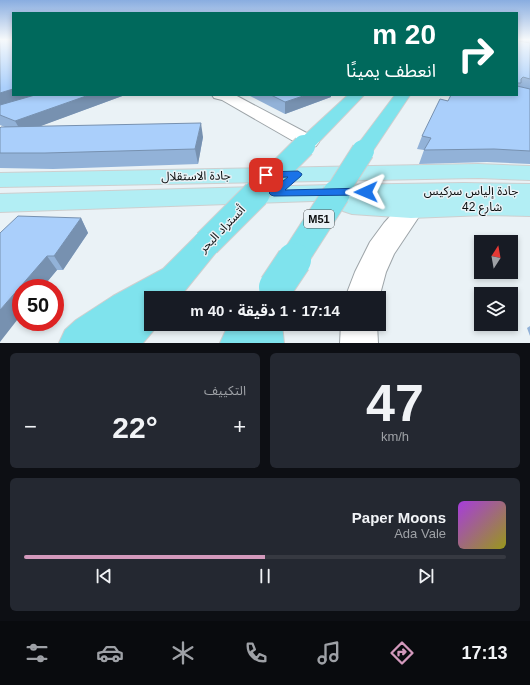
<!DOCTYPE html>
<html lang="ar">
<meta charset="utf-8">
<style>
:root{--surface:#171b24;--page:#242831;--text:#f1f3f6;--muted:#9ea1a6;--line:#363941;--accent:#d399bc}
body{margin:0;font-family:Helvetica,"Noto Sans Arabic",sans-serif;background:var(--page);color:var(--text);direction:rtl;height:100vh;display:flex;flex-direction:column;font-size:15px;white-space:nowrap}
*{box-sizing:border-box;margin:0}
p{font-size:13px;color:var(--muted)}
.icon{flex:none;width:22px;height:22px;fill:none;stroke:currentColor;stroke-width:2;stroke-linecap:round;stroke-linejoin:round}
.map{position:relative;height:343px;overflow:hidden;direction:ltr}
.side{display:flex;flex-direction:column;gap:10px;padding:10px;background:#0d0f14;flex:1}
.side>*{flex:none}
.hud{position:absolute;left:12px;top:12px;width:506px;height:84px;border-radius:0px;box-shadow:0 2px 6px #0003;direction:rtl;background:#00695c;color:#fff;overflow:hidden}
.needle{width:26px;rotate:11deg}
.tools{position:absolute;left:474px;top:235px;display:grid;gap:8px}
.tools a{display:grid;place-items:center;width:44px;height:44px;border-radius:0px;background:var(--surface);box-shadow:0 2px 6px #0003;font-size:20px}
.speed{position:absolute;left:12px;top:279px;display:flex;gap:8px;font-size:20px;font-weight:700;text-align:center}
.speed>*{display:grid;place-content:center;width:52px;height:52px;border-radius:50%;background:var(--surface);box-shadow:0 2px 6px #0003;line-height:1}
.speed .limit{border:6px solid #d22;background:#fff;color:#111}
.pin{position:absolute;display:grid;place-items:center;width:34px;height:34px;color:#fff;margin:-17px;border-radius:8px;box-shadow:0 2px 6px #0006}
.me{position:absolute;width:44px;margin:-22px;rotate:269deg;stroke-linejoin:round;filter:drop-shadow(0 0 3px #0008)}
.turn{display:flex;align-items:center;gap:14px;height:84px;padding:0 16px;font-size:18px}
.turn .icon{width:52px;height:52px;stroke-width:2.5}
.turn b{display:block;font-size:28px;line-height:34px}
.big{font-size:30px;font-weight:700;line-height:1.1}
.side .card{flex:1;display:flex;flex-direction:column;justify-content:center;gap:6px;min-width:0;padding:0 14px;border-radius:6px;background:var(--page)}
.side .dial{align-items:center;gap:0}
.dial b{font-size:52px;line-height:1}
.song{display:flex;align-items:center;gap:12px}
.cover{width:48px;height:48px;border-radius:6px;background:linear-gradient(135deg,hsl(280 70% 55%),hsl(60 70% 35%))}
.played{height:4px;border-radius:2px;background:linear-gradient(90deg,var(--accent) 50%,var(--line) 50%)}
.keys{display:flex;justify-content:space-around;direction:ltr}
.heat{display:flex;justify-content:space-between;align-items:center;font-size:22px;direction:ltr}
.side .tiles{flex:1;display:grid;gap:10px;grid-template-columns:1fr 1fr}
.card:last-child{grid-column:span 2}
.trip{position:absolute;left:144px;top:291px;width:242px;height:40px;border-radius:0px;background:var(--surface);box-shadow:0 2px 6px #0003;font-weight:700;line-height:40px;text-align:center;direction:rtl}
.dock{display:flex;height:64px;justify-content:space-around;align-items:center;background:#090b0e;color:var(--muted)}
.dock .icon{width:28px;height:28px}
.dock .current{color:var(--accent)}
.dock b{font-size:18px;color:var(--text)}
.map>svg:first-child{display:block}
</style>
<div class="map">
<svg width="530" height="343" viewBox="0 0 530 343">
<rect width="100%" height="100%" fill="#eaf2f6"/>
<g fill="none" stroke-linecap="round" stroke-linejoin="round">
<defs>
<g id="minor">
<path d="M 212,95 L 235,95 L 316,138 L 319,142 L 316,146 L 309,148 L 302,146 L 222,100 L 214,98 Z"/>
<path d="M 411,200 L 420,203 L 424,209 L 394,254 L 386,272 L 379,298 L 345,298 L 355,272 L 370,242 L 384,223 L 402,203 Z"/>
<path d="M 341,324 L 377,324 L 378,343 L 340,343 Z"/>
</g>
<g id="major">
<path d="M 478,164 L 530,166 L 530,180 L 478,178 L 0,187 L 0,173 Z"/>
<path d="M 464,183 L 530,184 L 530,216 L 485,215 L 411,218 L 352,214 L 343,211 L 339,205 L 342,200 L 0,212 L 0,194 L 331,185 Z"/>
</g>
<g id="highway">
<path d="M 348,95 L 364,95 L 311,150 L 304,152 L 297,150 L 294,146 L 297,142 Z"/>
<path d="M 395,95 L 410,95 L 370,155 L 363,157 L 356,155 L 353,151 Z"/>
<path d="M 207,232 L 217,235 L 221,243 L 217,251 L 179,298 L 151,298 L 151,324 L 159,324 L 143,343 L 59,343 L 65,330 L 76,320 L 113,296 L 163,269 L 197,235 Z"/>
<path d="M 230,324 L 282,324 L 284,343 L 220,343 L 226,330 Z"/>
</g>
</defs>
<use href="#minor" stroke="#9da4a8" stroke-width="2"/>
<use href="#major" stroke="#cecfcf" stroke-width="2"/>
<use href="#highway" stroke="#cecfcf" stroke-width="2"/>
<use href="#minor" fill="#fff" fill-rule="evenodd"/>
<use href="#major" fill="#b2eef4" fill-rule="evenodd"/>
<use href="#highway" fill="#7fe3ed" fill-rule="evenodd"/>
<defs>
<g id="highway-bridge-far2">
<path d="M 255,195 L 304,146"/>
<path d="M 335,195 L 363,151"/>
</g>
<g id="highway-bridge-far1">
<path d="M 207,243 L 256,194"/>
<path d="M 293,261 L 336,194"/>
</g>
<path id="highway-bridge" d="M 276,287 L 294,260"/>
</defs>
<use href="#highway-bridge-far2" stroke="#cecfcf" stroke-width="24" stroke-linecap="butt"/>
<use href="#highway-bridge-far1" stroke="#cecfcf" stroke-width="29" stroke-linecap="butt"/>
<use href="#highway-bridge" stroke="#cecfcf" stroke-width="36" stroke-linecap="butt"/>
<use href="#highway-bridge-far2" stroke="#7fe3ed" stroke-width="22"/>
<use href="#highway-bridge-far1" stroke="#7fe3ed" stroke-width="27"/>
<use href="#highway-bridge" stroke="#7fe3ed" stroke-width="34"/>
</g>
<g fill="#92b2d8">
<path d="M 0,40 L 13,95 L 125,95 L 40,126 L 203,137 L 198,164 L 53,169 L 0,168 L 0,128 L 5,127 L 0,125 Z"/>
<path d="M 517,40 L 530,40 L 530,164 L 487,162 L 419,164 L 424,150 L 417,149 L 422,136 L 448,101 L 517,95 Z"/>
<path d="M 248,95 L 331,95 L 331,97 L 285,114 Z"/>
<path d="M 81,218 L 88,233 L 63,270 L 57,270 L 42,288 L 21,288 L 0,233 Z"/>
<path d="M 530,326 L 530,336 L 527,328 Z"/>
</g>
<g fill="#7791b0">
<path d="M 13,89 L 13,95 L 38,95 L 0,106 L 0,93 Z"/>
<path d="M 89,95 L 125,95 L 22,133 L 15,121 Z"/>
<path d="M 306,95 L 331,95 L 331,97 L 285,114 L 285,102 Z"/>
<path d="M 201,123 L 203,137 L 198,164 L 195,149 Z"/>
<path d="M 81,218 L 88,233 L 63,270 L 54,256 Z"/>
<path d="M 47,256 L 57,270 L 42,288 L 21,288 L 21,315 L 0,342 L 0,310 Z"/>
</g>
<g fill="#aacffb" stroke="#7791b0">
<path d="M 0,40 L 13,40 L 13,89 L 0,93 Z"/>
<path d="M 517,40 L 519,40 L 519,41 L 530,43 L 530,79 L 523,77 L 521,79 L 521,83 L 517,83 Z"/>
<path d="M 517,86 L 530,89 L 530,151 L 494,149 L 424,150 L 431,138 L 422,136 L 440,99 L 448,101 L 451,95 L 517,95 Z"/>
<path d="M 35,95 L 89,95 L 15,121 L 0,115 L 0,105 Z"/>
<path d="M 271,95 L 306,95 L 285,102 Z"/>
<path d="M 201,123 L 195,149 L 45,153 L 0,153 L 0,128 L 1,127 Z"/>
<path d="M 18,216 L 81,218 L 54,256 L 47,256 L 0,310 L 0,233 Z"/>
</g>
<linearGradient id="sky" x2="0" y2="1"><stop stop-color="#89ade0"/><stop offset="0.45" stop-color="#f6f9fb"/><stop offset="1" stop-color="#f6f9fb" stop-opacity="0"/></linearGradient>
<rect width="530" height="88" fill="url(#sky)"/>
<path fill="#1a73e8" stroke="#114b97" d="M 298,171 L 302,174 L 301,176 L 285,190 L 366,188 L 371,192 L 366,195 L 274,196 L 271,195 L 269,193 L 271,191 L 288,177 L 266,178 L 262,175 L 266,172 Z"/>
<g text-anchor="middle" stroke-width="3" stroke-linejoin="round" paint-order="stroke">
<rect fill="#eaf2f6" stroke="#4e5254" stroke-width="1" x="304" y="210" width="30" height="18" rx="3"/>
<g font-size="11" font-weight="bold" fill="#0b0e0f">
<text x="319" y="223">M51</text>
</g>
<g font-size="12" fill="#0b0e0f" stroke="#eaf2f6">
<text transform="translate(196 176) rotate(-1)" y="4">جادة الاستقلال</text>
<text x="471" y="195">جادة إلياس سركيس</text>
<text x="482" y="211">شارع 42</text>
<text transform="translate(222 229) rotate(-46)" y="4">أتستراد البحر</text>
</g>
</g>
</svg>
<div class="tools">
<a><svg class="needle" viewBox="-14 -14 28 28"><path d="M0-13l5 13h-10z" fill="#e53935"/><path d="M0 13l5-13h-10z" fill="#9ea1a6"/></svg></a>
<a><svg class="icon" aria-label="layers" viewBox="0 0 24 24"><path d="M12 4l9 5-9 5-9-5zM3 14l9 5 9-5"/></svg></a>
</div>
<div class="speed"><div class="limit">50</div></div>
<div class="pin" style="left:266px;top:175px;background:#d93025"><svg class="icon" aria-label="arrive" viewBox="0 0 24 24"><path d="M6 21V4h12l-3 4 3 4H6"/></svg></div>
<svg class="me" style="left:366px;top:192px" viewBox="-20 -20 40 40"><path d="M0-17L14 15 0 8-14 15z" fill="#1a73e8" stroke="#fff" stroke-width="4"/></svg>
<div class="trip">17:14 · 1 دقيقة · 40 m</div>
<div class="hud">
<div class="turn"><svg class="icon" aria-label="right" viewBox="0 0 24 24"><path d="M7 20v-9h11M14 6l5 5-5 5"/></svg><div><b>20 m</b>انعطف يمينًا</div></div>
</div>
</div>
<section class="side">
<div class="tiles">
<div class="card dial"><b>47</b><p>km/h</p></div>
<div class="card"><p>التكييف</p>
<div class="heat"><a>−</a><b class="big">22°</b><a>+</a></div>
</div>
<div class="card">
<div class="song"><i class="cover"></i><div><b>Paper Moons</b><p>Ada Vale</p></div></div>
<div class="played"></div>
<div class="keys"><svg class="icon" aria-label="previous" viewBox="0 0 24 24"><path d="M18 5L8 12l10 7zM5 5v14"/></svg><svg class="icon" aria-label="pause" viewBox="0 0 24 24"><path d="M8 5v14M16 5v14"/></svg><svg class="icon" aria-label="next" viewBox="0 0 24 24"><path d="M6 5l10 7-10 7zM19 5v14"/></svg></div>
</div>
</div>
</section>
<nav class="dock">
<b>17:13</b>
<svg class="icon current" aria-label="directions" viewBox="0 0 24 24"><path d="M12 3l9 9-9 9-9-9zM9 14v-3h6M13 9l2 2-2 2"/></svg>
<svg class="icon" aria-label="music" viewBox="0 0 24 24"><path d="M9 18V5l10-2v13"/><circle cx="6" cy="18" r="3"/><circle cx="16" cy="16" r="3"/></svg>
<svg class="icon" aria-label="phone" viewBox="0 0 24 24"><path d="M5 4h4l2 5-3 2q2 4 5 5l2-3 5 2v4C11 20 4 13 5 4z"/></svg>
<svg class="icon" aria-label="climate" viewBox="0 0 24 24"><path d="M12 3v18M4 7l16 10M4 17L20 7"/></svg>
<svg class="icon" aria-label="car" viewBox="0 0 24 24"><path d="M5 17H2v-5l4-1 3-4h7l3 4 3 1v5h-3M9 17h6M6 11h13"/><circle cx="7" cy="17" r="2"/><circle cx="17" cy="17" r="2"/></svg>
<svg class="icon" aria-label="filters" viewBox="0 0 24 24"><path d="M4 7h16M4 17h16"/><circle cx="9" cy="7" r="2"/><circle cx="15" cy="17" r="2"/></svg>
</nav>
